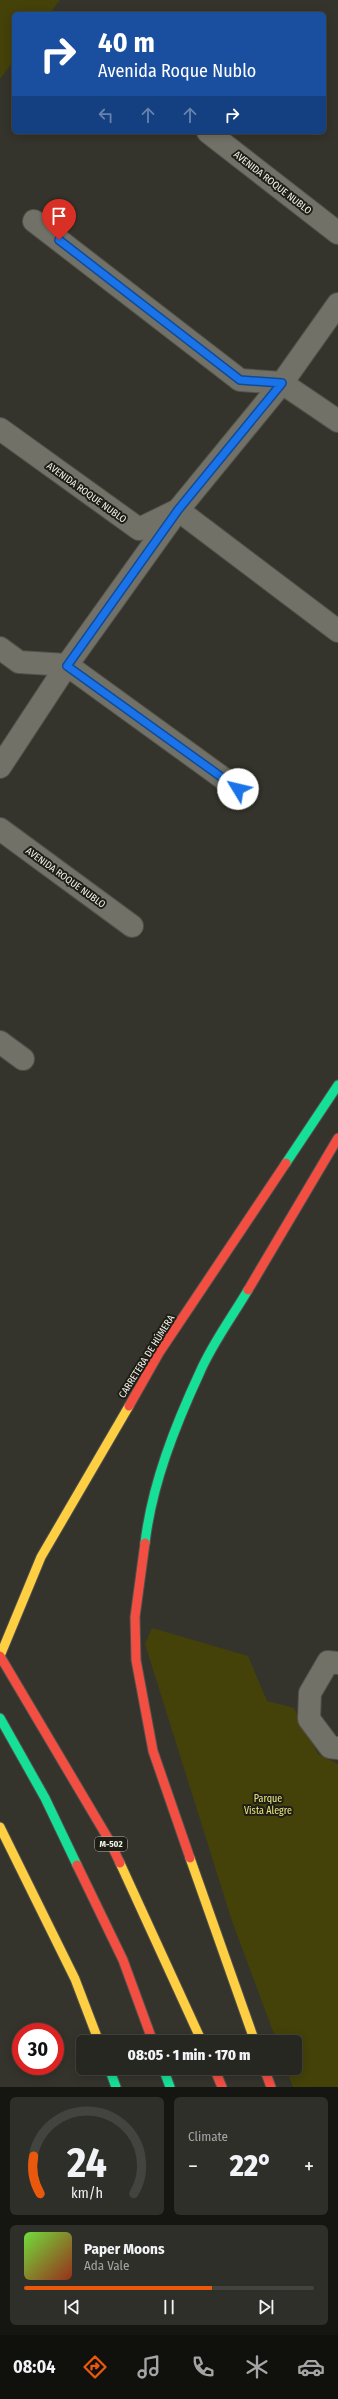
<!DOCTYPE html>
<meta charset="utf-8">
<style>
:root{--surface:#272721;--page:#2f2f2a;--text:#f1f3f6;--muted:#a4a5a5;--line:#43443f;--accent:#ea580c}
body{margin:0;font-family:"Fira Sans Condensed",sans-serif;background:var(--page);color:var(--text);height:100vh;display:flex;flex-direction:column;font-size:15px;white-space:nowrap}
*{box-sizing:border-box;margin:0}
p{font-size:13px;color:var(--muted)}
.icon{flex:none;width:22px;height:22px;fill:none;stroke:currentColor;stroke-width:2;stroke-linecap:round;stroke-linejoin:round}
.map{position:relative;height:2087px;overflow:hidden}
.drawer{display:flex;flex-direction:column;gap:10px;padding:10px;background:#151512;flex:1}
.drawer>*{flex:none}
.hud{position:absolute;left:12px;top:12px;width:314px;height:122px;border-radius:6px;box-shadow:0 2px 10px #0003,0 0 0 1px var(--line);background:#1a4fa0;color:#fff;overflow:hidden}
.speed{position:absolute;left:12px;top:2023px;display:flex;gap:8px;font-size:20px;font-weight:700;text-align:center}
.speed>*{display:grid;place-content:center;width:52px;height:52px;border-radius:50%;background:var(--surface);box-shadow:0 2px 10px #0003,0 0 0 1px var(--line);line-height:1}
.speed .limit{border:6px solid #d22;background:#fff;color:#111}
.pin{position:absolute;display:grid;place-items:center;width:34px;height:34px;color:#fff;margin:-41px -17px;border-radius:50% 50% 50% 0;rotate:-45deg;box-shadow:0 0 4px #0007}
.pin .icon{rotate:45deg}
.me{position:absolute;width:44px;margin:-22px;rotate:306deg;stroke-linejoin:round;filter:drop-shadow(0 0 3px #0008)}
.turn{display:flex;align-items:center;gap:14px;height:84px;padding:0 20px;font-size:18px}
.turn .icon{width:52px;height:52px;stroke-width:2.5}
.turn b{display:block;font-size:28px;line-height:34px}
.lanes{display:flex;align-items:center;height:38px;padding:0 20px;background:#0003;justify-content:center;gap:20px;direction:ltr}
.lanes .off{opacity:.35}
.big{font-size:30px;font-weight:800;line-height:1.1}
.drawer .widget{flex:1;display:flex;flex-direction:column;justify-content:center;gap:6px;min-width:0;padding:0 14px;border-radius:6px;background:var(--page)}
.drawer .dial{align-items:center;gap:0}
.dial svg{height:104px;overflow:visible;fill:none;stroke:var(--line);stroke-width:7;stroke-linecap:round;text-anchor:middle}
.dial text{fill:var(--text);stroke:none}
.song{display:flex;align-items:center;gap:12px}
.cover{width:48px;height:48px;border-radius:6px;background:linear-gradient(135deg,hsl(100 70% 55%),hsl(10 70% 35%))}
.played{height:4px;border-radius:2px;background:linear-gradient(90deg,var(--accent) 65%,var(--line) 65%)}
.keys{display:flex;justify-content:space-around;direction:ltr}
.heat{display:flex;justify-content:space-between;align-items:center;font-size:22px;direction:ltr}
.drawer .tiles{flex:1;display:grid;gap:10px;grid-template-columns:1fr 1fr}
.widget:last-child{grid-column:span 2}
.trip{position:absolute;left:76px;top:2035px;width:226px;height:40px;border-radius:6px;background:var(--surface);box-shadow:0 2px 10px #0003,0 0 0 1px var(--line);font-weight:800;line-height:40px;text-align:center}
.tabs{display:flex;height:64px;justify-content:space-around;align-items:center;background:#10100d;color:var(--muted)}
.tabs .icon{width:28px;height:28px}
.tabs .on{color:var(--accent)}
.tabs b{font-size:18px;color:var(--text)}
.map>svg:first-child{display:block}
</style>
<div class="map">
<svg width="338" height="2087" viewBox="0 0 338 2087">
<rect width="100%" height="100%" fill="#34342c"/>
<g fill="#444209">
<path d="M 0,0 L 60,0 L 49,14 L 14,14 L 14,60 L 0,79 Z"/>
<path d="M 152,1628 L 248,1656 L 267,1701 L 294,1708 L 318,1754 L 338,1764 L 338,2087 L 293,2087 L 286,2068 L 295,2068 L 295,2042 L 277,2042 L 232,1921 L 145,1644 Z"/>
</g>
<g fill="none" stroke-linecap="round" stroke-linejoin="round">
<defs>
<g id="street">
<path d="M 208,132 L 338,233"/>
<path d="M 34,221 L 240,380 L 282,383 L 338,421"/>
<path d="M 0,429 L 139,529 L 178,510 L 338,631"/>
<path d="M 0,648 L 19,662 L 67,665 L 238,789"/>
<path d="M 0,767 L 67,665 L 178,510 L 282,383 L 338,304"/>
<path d="M 0,829 L 132,926"/>
<path d="M 0,1042 L 23,1059"/>
<path d="M 338,1663 L 328,1662 L 310,1693 L 309,1719 L 330,1747 L 338,1748"/>
</g>
<g id="fast">
<path d="M 286,1163 L 338,1085"/>
<path d="M 145,1543 C 152,1484 175,1426 200,1372 C 212,1344 232,1317 248,1290"/>
<path d="M 0,1718 L 45,1798 L 77,1865"/>
<path d="M 109,2068 L 116,2087"/>
<path d="M 163,2068 L 170,2087"/>
</g>
<g id="slow">
<path d="M 0,1656 L 41,1557 L 129,1406"/>
<path d="M 0,1827 L 75,1979 L 99,2042"/>
<path d="M 190,1858 L 255,2042"/>
<path d="M 120,1863 L 202,2042"/>
</g>
<g id="jam">
<path d="M 248,1290 L 338,1138"/>
<path d="M 129,1406 L 159,1353 L 286,1163"/>
<path d="M 145,1543 L 135,1617 L 136,1660 L 153,1751 L 190,1858"/>
<path d="M 0,1656 L 109,1840 L 120,1863"/>
<path d="M 77,1865 L 123,1960 L 153,2042"/>
<path d="M 214,2068 L 222,2087"/>
<path d="M 264,2068 L 271,2087"/>
</g>
</defs>
<use href="#street" stroke="#51514b" stroke-width="24"/>
<use href="#fast" stroke="#51514b" stroke-width="11"/>
<use href="#slow" stroke="#51514b" stroke-width="11"/>
<use href="#jam" stroke="#51514b" stroke-width="11"/>
<use href="#street" stroke="#727167" stroke-width="22"/>
<use href="#fast" stroke="#16e098" stroke-width="9"/>
<use href="#slow" stroke="#ffcf43" stroke-width="9"/>
<use href="#jam" stroke="#f24e42" stroke-width="9"/>
</g>
<g fill="none" stroke-linecap="round" stroke-linejoin="round">
<defs>
<path id="route" d="M 59,240 L 240,380 L 282,383 L 178,510 L 67,666 L 238,789"/>
</defs>
<use href="#route" stroke="#114b97" stroke-width="10"/>
<use href="#route" stroke="#1a73e8" stroke-width="7"/>
</g>
<g text-anchor="middle" stroke-width="4" stroke-linejoin="round" paint-order="stroke">
<rect fill="#1e1e17" stroke="#b2b2a9" stroke-width="1" x="95" y="1837" width="32" height="14" rx="3"/>
<g font-size="9" font-weight="bold" fill="#f1f1e8">
<text x="111" y="1847">M-502</text>
</g>
<g font-size="10" fill="#f1f1e8" stroke="#1e1e17">
<text transform="translate(273 182) rotate(38)" y="4">AVENIDA ROQUE NUBLO</text>
<text transform="translate(87 492) rotate(36)" y="4">AVENIDA ROQUE NUBLO</text>
<text transform="translate(66 877) rotate(36)" y="4">AVENIDA ROQUE NUBLO</text>
<text transform="translate(146 1356) rotate(-58)" y="4">CARRETERA DE HÚMERA</text>
</g>
<g font-size="10" fill="#eee981" stroke="#1e1e17">
<text x="268" y="1802">Parque<tspan x="268" dy="12">Vista Alegre</tspan></text>
</g>
</g>
</svg>
<div class="speed"><div class="limit">30</div></div>
<div class="pin" style="left:59px;top:240px;background:#d93025"><svg class="icon" aria-label="arrive" viewBox="0 0 24 24"><path d="M6 21V4h12l-3 4 3 4H6"/></svg></div>
<svg class="me" style="left:238px;top:789px" viewBox="-20 -20 40 40"><circle r="19" fill="#fff"/><path d="M0-13L10 11 0 6-10 11z" fill="#1a73e8"/></svg>
<div class="trip">08:05 · 1 min · 170 m</div>
<div class="hud">
<div class="turn"><svg class="icon" aria-label="right" viewBox="0 0 24 24"><path d="M7 20v-9h11M14 6l5 5-5 5"/></svg><div><b>40 m</b>Avenida Roque Nublo</div></div>
<div class="lanes"><svg class="icon off" aria-label="left" viewBox="0 0 24 24"><path d="M17 20v-9H6M10 6l-5 5 5 5"/></svg><svg class="icon off" aria-label="ahead" viewBox="0 0 24 24"><path d="M12 20V5M6 11l6-6 6 6"/></svg><svg class="icon off" aria-label="ahead" viewBox="0 0 24 24"><path d="M12 20V5M6 11l6-6 6 6"/></svg><svg class="icon" aria-label="right" viewBox="0 0 24 24"><path d="M7 20v-9h11M14 6l5 5-5 5"/></svg></div>
</div>
</div>
<section class="drawer">
<div class="tiles">
<div class="widget dial"><svg viewBox="0 0 100 80">
<path d="M14 69A42 42 0 1 1 86 69"/>
<path d="M14 69A42 42 0 0 1 9 40" stroke="#ea580c"/>
<text x="50" y="56" font-size="32" font-weight="700">24</text>
<text x="50" y="72" font-size="11">km/h</text>
</svg></div>
<div class="widget"><p>Climate</p>
<div class="heat"><a>−</a><b class="big">22°</b><a>+</a></div>
</div>
<div class="widget">
<div class="song"><i class="cover"></i><div><b>Paper Moons</b><p>Ada Vale</p></div></div>
<div class="played"></div>
<div class="keys"><svg class="icon" aria-label="previous" viewBox="0 0 24 24"><path d="M18 5L8 12l10 7zM5 5v14"/></svg><svg class="icon" aria-label="pause" viewBox="0 0 24 24"><path d="M8 5v14M16 5v14"/></svg><svg class="icon" aria-label="next" viewBox="0 0 24 24"><path d="M6 5l10 7-10 7zM19 5v14"/></svg></div>
</div>
</div>
</section>
<nav class="tabs">
<b>08:04</b>
<svg class="icon on" aria-label="directions" viewBox="0 0 24 24"><path d="M12 3l9 9-9 9-9-9zM9 14v-3h6M13 9l2 2-2 2"/></svg>
<svg class="icon" aria-label="music" viewBox="0 0 24 24"><path d="M9 18V5l10-2v13"/><circle cx="6" cy="18" r="3"/><circle cx="16" cy="16" r="3"/></svg>
<svg class="icon" aria-label="phone" viewBox="0 0 24 24"><path d="M5 4h4l2 5-3 2q2 4 5 5l2-3 5 2v4C11 20 4 13 5 4z"/></svg>
<svg class="icon" aria-label="climate" viewBox="0 0 24 24"><path d="M12 3v18M4 7l16 10M4 17L20 7"/></svg>
<svg class="icon" aria-label="car" viewBox="0 0 24 24"><path d="M5 17H2v-5l4-1 3-4h7l3 4 3 1v5h-3M9 17h6M6 11h13"/><circle cx="7" cy="17" r="2"/><circle cx="17" cy="17" r="2"/></svg>
</nav>
